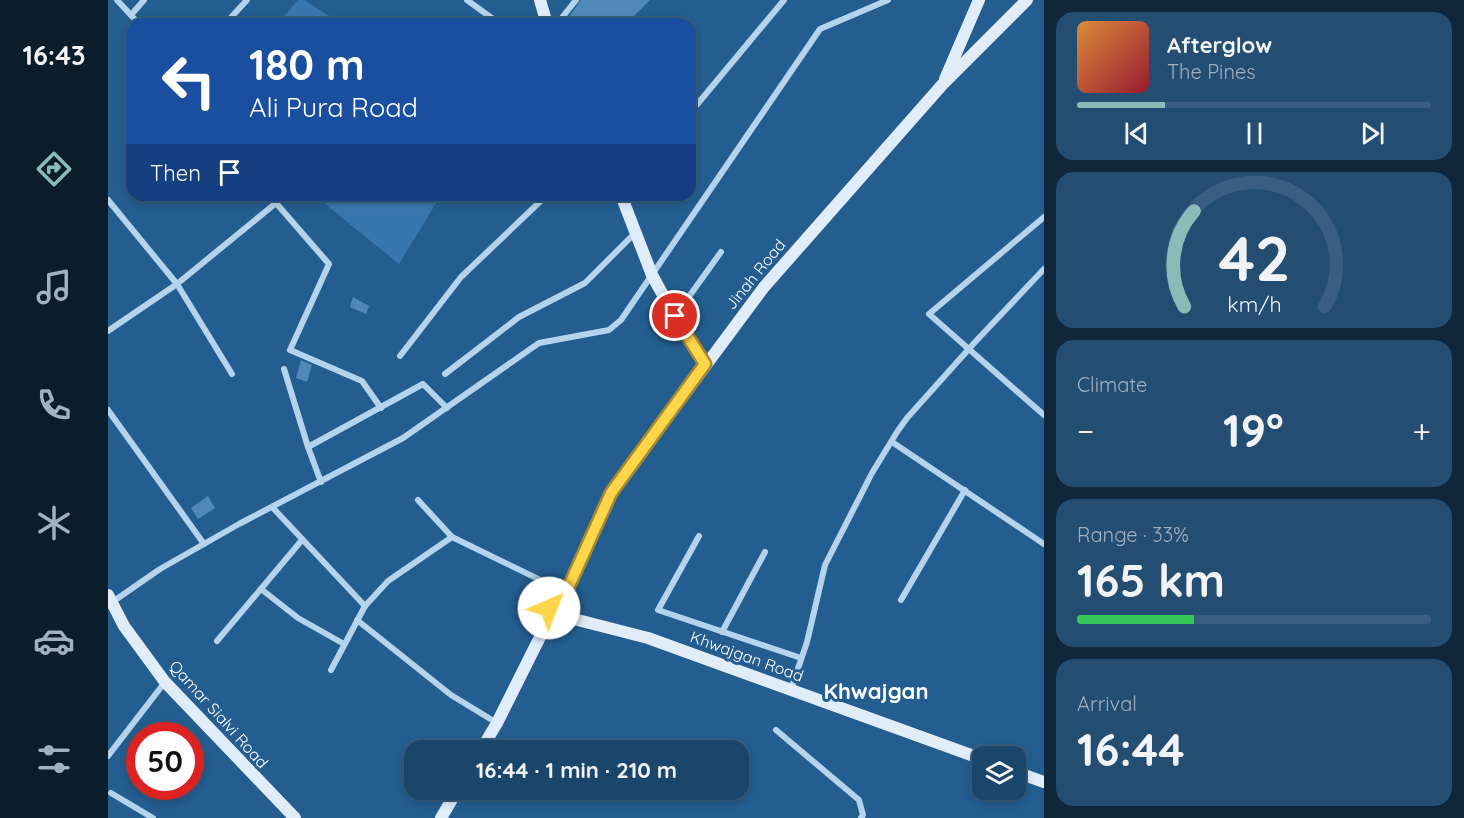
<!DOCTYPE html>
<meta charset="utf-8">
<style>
:root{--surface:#1b466c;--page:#244d72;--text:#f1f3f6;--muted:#a0b1c2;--line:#395e7f;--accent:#8bbbb9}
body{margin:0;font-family:Quicksand,sans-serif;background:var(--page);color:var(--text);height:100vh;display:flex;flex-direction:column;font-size:22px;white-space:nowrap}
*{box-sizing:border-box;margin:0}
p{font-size:20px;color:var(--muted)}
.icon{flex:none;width:33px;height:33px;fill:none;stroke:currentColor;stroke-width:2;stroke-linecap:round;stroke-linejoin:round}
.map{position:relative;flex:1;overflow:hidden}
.panel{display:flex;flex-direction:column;gap:12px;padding:12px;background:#0f263b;width:420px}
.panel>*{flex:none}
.top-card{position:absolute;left:18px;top:18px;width:570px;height:183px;border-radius:18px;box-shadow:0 3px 9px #0003,0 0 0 2px var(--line);background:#1a4fa0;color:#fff;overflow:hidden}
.fabs{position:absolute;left:864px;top:746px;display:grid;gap:12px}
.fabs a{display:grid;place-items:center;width:54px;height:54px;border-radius:12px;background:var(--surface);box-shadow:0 3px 9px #0003,0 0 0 2px var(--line);font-size:30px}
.speed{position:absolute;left:18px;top:722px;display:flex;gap:12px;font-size:30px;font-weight:700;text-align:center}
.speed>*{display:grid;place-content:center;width:78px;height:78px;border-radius:50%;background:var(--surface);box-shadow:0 3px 9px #0003,0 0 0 2px var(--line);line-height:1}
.speed .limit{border:9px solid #d22;background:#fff;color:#111}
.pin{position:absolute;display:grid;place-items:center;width:51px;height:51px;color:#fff;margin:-26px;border:3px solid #fff;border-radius:50%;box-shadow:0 2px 6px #0007}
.me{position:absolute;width:66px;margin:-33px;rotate:44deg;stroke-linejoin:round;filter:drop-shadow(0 0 4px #0008)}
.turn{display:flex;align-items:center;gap:21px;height:126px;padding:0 24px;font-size:27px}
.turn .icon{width:78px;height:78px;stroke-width:2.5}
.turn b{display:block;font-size:42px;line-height:51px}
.then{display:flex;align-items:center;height:57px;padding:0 24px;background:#0003;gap:12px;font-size:22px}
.big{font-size:45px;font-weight:700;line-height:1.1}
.panel .widget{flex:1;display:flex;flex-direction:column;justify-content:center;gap:9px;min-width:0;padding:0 21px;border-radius:18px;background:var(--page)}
.panel .dial{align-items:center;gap:0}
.dial svg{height:156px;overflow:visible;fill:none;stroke:var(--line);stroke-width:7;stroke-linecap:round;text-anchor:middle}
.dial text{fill:var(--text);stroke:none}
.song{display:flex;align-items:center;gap:18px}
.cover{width:72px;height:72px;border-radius:9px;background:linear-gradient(135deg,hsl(30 70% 55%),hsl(350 70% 35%))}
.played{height:6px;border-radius:3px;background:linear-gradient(90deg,var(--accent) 25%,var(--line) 25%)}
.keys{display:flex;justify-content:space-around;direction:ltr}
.heat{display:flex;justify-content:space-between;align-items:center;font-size:33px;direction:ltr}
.charge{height:9px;border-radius:4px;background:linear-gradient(90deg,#34c759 33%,var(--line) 0)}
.trip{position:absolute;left:296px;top:740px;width:345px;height:60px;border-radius:18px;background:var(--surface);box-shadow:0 3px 9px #0003,0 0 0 2px var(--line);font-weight:700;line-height:60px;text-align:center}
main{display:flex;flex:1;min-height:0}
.menu{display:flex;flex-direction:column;width:108px;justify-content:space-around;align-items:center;background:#0b1c2b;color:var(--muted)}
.menu .icon{width:42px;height:42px}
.menu .active{color:var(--accent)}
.menu b{font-size:27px;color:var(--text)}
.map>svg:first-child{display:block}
</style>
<main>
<nav class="menu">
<b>16:43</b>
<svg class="icon active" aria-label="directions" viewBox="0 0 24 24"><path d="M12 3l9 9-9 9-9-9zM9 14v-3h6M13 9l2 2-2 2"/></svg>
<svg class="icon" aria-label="music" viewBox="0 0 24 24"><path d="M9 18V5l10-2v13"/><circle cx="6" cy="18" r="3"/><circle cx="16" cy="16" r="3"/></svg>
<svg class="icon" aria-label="phone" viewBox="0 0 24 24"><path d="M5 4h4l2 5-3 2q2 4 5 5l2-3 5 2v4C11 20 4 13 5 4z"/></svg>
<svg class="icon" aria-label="climate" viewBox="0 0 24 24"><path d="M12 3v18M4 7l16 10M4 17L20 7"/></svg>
<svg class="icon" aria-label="car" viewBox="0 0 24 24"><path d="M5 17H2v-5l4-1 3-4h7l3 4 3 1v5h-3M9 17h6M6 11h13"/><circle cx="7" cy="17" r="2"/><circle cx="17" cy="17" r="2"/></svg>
<svg class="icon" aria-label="filters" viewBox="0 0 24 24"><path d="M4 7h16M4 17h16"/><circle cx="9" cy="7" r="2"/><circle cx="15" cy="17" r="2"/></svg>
</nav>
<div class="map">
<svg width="936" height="818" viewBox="0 0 936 818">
<rect width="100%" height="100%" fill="#245d90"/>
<g fill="#3877ad">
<path d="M 190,0 L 196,0 L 234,24 L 170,24 Z"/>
<path d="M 206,195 L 333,195 L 291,264 Z"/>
</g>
<g fill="#5088b8">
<path d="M 473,0 L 542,0 L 518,24 L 456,24 Z"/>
<path d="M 245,297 L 261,306 L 258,314 L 242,307 Z"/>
<path d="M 193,360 L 204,365 L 199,382 L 188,378 Z"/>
<path d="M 100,496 L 107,508 L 90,519 L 83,508 Z"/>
</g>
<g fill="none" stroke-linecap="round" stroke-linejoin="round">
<g stroke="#b4d3ec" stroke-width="6">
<path d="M 9,0 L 31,24"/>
<path d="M 359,0 L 392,24"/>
<path d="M 23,15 L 36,0"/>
<path d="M 117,24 L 139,0"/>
<path d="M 449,24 L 468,0"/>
<path d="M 582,113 L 676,0"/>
<path d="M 0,200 L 69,284 L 124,374"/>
<path d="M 936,217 L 821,314 L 936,415"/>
<path d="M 567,316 L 613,252"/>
<path d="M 0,331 L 69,284 L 168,203 L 221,264 L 182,350 L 254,381 L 273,408"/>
<path d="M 292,356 L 353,277 L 439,195"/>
<path d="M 176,369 L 200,447"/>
<path d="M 337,374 L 411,317 L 477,283 L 528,232"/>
<path d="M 0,410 L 96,544"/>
<path d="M 784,442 L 936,544"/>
<path d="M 213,482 L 200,447 L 315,384 L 339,408"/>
<path d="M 310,500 L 344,537 L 457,592"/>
<path d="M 165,508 L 257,606"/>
<path d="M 591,536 L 550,610 L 693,658"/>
<path d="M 153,589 L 190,618 L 236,644"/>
<path d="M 793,600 L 857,490"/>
<path d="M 3,603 L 52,569 L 131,524 L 295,438 L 431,343 L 501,330 L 513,320 L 712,29 L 780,0"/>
<path d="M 249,620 L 343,695 L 389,723"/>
<path d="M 614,632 L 657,552"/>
<path d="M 109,641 L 194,540"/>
<path d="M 223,670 L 257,606 L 280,581 L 344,537"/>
<path d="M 683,689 L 699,642 L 717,565 L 764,473 L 789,432 L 799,418 L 868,341 L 936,269"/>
<path d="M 668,730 L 751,800 L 755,815 L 753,818"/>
<path d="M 0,756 L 57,682"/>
<path d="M 3,793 L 45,818"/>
</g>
<g stroke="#e0edf9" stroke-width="12">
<path d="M 432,0 L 439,24"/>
<path d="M 837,79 L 871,0"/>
<path d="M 513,195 L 544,275 L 567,317 L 597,364"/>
<path d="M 0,595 L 16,626 L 57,682 L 187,818"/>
<circle cx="448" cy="615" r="10"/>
<path d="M 452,606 L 503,493 L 656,287 L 834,85 L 919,0"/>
<path d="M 458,617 L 540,638 L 874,759"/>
<path d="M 373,750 L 389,723 L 440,621"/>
<path d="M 908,772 L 936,782"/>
<path d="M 333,818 L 350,789"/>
</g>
</g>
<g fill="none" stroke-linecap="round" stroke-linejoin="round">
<defs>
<path id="route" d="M 441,608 L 447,605 L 452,606 L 503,493 L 597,364 L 567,316"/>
</defs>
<use href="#route" stroke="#a68a30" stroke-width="15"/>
<use href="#route" stroke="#ffd54a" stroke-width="10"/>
</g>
<g text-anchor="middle" stroke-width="6" stroke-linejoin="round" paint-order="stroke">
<g font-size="16" fill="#fff" stroke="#245d90">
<text transform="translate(647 274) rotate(-51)" y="6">Jinah Road</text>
<text transform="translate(639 656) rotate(20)" y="6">Khwajgan Road</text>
<text transform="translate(111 714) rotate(48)" y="6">Qamar Sialvi Road</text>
</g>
<g font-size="22" font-weight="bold" fill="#fff" stroke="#245d90">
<text x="768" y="699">Khwajgan</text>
</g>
</g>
</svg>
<div class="fabs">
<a><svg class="icon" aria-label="layers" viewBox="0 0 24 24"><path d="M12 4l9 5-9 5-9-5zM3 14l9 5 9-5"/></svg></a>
</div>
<div class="speed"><div class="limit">50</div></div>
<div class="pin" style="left:567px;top:316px;background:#d93025"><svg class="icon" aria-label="arrive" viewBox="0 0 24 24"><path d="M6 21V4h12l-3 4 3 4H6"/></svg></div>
<svg class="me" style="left:441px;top:608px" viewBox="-20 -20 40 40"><circle r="19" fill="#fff"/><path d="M0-13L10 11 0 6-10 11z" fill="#ffd54a"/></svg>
<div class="trip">16:44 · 1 min · 210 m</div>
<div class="top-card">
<div class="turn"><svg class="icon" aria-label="left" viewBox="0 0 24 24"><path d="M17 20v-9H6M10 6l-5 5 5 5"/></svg><div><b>180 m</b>Ali Pura Road</div></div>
<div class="then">Then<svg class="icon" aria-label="arrive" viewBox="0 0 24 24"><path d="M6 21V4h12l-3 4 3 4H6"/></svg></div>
</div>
</div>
<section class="panel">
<div class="widget">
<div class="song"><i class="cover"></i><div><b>Afterglow</b><p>The Pines</p></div></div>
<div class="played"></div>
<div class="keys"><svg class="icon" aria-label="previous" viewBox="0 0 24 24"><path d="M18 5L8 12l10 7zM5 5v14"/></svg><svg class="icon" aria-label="pause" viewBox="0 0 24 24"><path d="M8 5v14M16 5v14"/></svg><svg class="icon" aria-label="next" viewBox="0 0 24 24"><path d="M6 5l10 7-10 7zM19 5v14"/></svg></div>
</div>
<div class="widget dial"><svg viewBox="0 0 100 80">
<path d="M14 69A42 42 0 1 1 86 69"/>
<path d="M14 69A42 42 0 0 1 19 20" stroke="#8bbbb9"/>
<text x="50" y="56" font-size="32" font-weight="700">42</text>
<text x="50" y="72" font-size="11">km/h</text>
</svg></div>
<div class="widget"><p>Climate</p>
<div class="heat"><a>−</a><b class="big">19°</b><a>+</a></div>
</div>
<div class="widget"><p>Range · 33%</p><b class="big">165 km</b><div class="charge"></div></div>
<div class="widget"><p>Arrival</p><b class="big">16:44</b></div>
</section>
</main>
